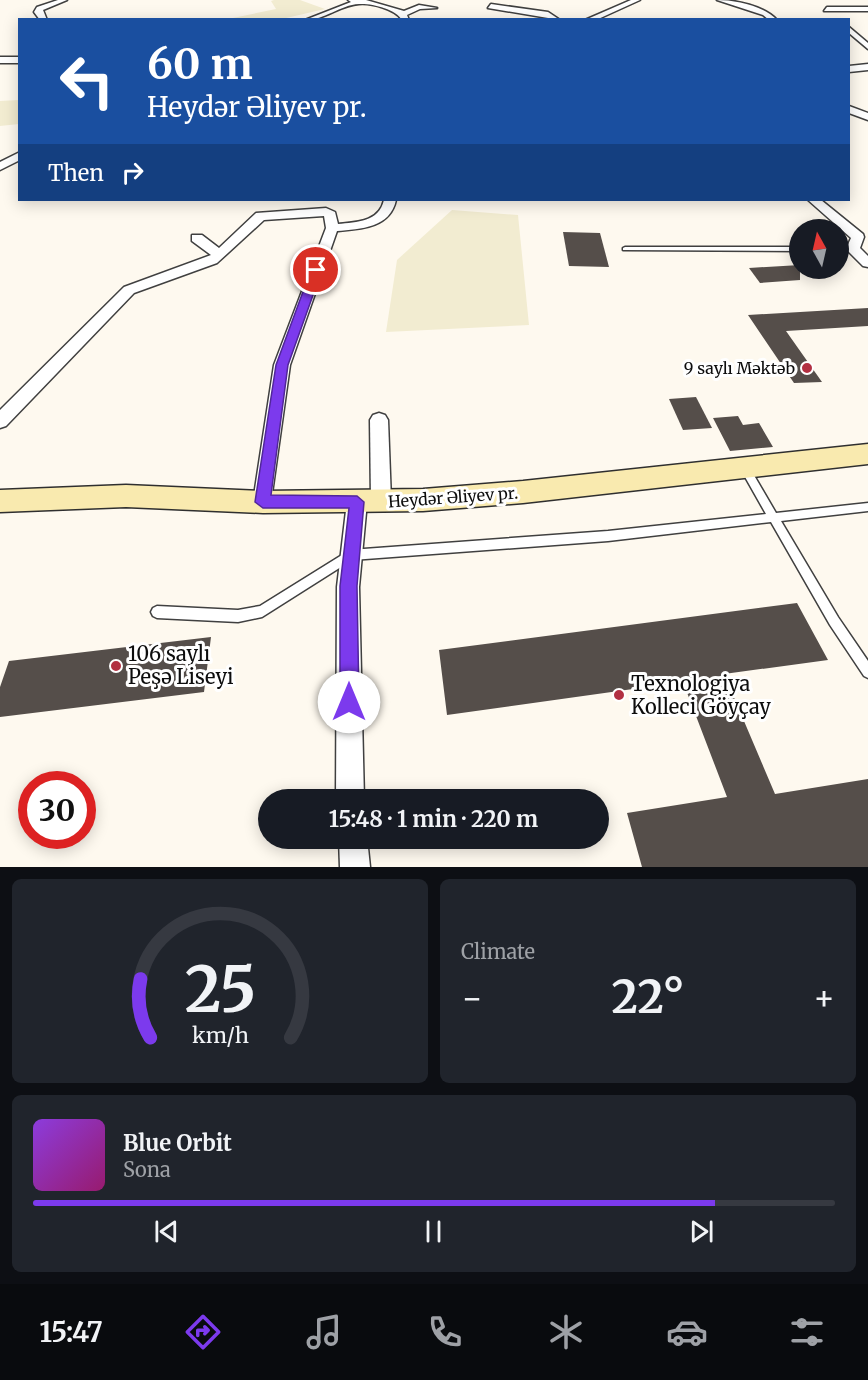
<!DOCTYPE html>
<meta charset="utf-8">
<style>
:root{--surface:#171b24;--page:#20242c;--text:#f1f3f6;--muted:#9ea1a6;--line:#363941;--accent:#7c3aed}
body{margin:0;font-family:Merriweather,serif;background:var(--page);color:var(--text);height:100vh;display:flex;flex-direction:column;font-size:22px;white-space:nowrap}
*{box-sizing:border-box;margin:0}
p{font-size:20px;color:var(--muted)}
.icon{flex:none;width:33px;height:33px;fill:none;stroke:currentColor;stroke-width:2;stroke-linecap:round;stroke-linejoin:round}
.map{position:relative;height:867px;overflow:hidden}
.details{display:flex;flex-direction:column;gap:12px;padding:12px;background:#0d0f14;flex:1}
.details>*{flex:none}
.top-card{position:absolute;left:18px;top:18px;width:832px;height:183px;border-radius:0px;box-shadow:0 3px 15px #0003;background:#1a4fa0;color:#fff;overflow:hidden}
.needle{width:39px;rotate:352deg}
.controls{position:absolute;left:789px;top:219px;display:grid;gap:12px}
.controls a{display:grid;place-items:center;width:60px;height:60px;border-radius:50%;background:var(--surface);box-shadow:0 3px 15px #0003;font-size:30px}
.speed{position:absolute;left:18px;top:771px;display:flex;gap:12px;font-size:30px;font-weight:700;text-align:center}
.speed>*{display:grid;place-content:center;width:78px;height:78px;border-radius:50%;background:var(--surface);box-shadow:0 3px 15px #0003;line-height:1}
.speed .limit{border:9px solid #d22;background:#fff;color:#111}
.pin{position:absolute;display:grid;place-items:center;width:51px;height:51px;color:#fff;margin:-26px;border:3px solid #fff;border-radius:50%;box-shadow:0 2px 6px #0007}
.me{position:absolute;width:66px;margin:-33px;rotate:0deg;stroke-linejoin:round;filter:drop-shadow(0 0 4px #0008)}
.turn{display:flex;align-items:center;gap:21px;height:126px;padding:0 30px;font-size:27px}
.turn .icon{width:78px;height:78px;stroke-width:2.5}
.turn b{display:block;font-size:42px;line-height:51px}
.then{display:flex;align-items:center;height:57px;padding:0 30px;background:#0003;gap:12px;font-size:22px}
.big{font-size:45px;font-weight:700;line-height:1.1}
.details .widget{flex:1;display:flex;flex-direction:column;justify-content:center;gap:9px;min-width:0;padding:0 21px;border-radius:9px;background:var(--page)}
.details .dial{align-items:center;gap:0}
.dial svg{height:156px;overflow:visible;fill:none;stroke:var(--line);stroke-width:7;stroke-linecap:round;text-anchor:middle}
.dial text{fill:var(--text);stroke:none}
.song{display:flex;align-items:center;gap:18px}
.cover{width:72px;height:72px;border-radius:9px;background:linear-gradient(135deg,hsl(270 70% 55%),hsl(320 70% 35%))}
.played{height:6px;border-radius:3px;background:linear-gradient(90deg,var(--accent) 85%,var(--line) 85%)}
.keys{display:flex;justify-content:space-around;direction:ltr}
.heat{display:flex;justify-content:space-between;align-items:center;font-size:33px;direction:ltr}
.details .tiles{flex:1;display:grid;gap:12px;grid-template-columns:1fr 1fr}
.widget:last-child{grid-column:span 2}
.trip{position:absolute;left:258px;top:789px;width:351px;height:60px;border-radius:30px;background:var(--surface);box-shadow:0 3px 15px #0003;font-weight:700;line-height:60px;text-align:center}
.dock{display:flex;height:96px;justify-content:space-around;align-items:center;background:#090b0e;color:var(--muted)}
.dock .icon{width:42px;height:42px}
.dock .selected{color:var(--accent)}
.dock b{font-size:27px;color:var(--text)}
.map>svg:first-child{display:block}
</style>
<div class="map">
<svg width="868" height="867" viewBox="0 0 868 867">
<rect width="100%" height="100%" fill="#fef9ef"/>
<g fill="#f2ecd1">
<path d="M 274,0 L 300,0 L 325,9 L 282,19 L 228,19 L 276,9 L 271,1 Z"/>
<path d="M 19,100 L 19,124 L 0,126 L 0,101 Z"/>
<path d="M 452,210 L 518,215 L 529,325 L 386,332 L 397,260 Z"/>
</g>
<g fill="#554e4a">
<path d="M 563,232 L 600,233 L 609,267 L 569,266 Z"/>
<path d="M 800,265 L 800,280 L 760,283 L 749,268 Z"/>
<path d="M 868,308 L 868,326 L 786,331 L 822,382 L 794,383 L 748,315 Z"/>
<path d="M 696,397 L 712,428 L 683,430 L 669,399 Z"/>
<path d="M 738,416 L 743,425 L 759,423 L 773,447 L 730,451 L 713,418 Z"/>
<path d="M 797,603 L 828,660 L 724,674 L 775,794 L 868,779 L 868,867 L 642,867 L 627,813 L 727,797 L 683,682 L 447,715 L 439,650 Z"/>
<path d="M 211,637 L 204,692 L 0,717 L 0,687 L 9,661 Z"/>
</g>
<g fill="none" stroke-linecap="round" stroke-linejoin="round">
<defs>
<g id="lane">
<path d="M 625,247 L 800,247 L 800,251 L 623,250 L 623,248 Z"/>
<path d="M 838,247 L 853,247 L 856,249 L 853,251 L 838,251 Z"/>
<path d="M 745,464 L 748,465 L 776,513 L 868,503 L 868,511 L 781,521 L 838,617 L 868,661 L 868,678 L 864,676 L 830,625 L 771,522 L 608,541 L 352,560 L 262,617 L 238,622 L 157,618 L 153,616 L 151,612 L 153,608 L 157,606 L 238,610 L 260,606 L 350,550 L 608,531 L 766,514 L 740,468 L 742,465 Z"/>
</g>
<g id="street">
<path d="M 58,0 L 67,0 L 43,10 L 47,20 L 40,20 L 34,12 L 37,7 Z"/>
<path d="M 348,0 L 366,0 L 404,11 L 419,5 L 437,8 L 420,9 L 407,15 L 409,20 L 402,20 C 396,9 371,3 359,4 C 340,5 325,20 305,20 L 351,2 Z"/>
<path d="M 631,0 L 640,0 L 596,20 L 585,20 Z"/>
<path d="M 717,0 C 736,0 764,6 777,20 L 769,20 L 763,15 Z"/>
<path d="M 491,4 L 548,12 L 560,20 L 488,8 Z"/>
<path d="M 827,7 L 868,7 L 868,11 L 824,11 Z"/>
<path d="M 849,27 L 868,43 L 868,49 L 849,33 Z"/>
<rect x="0" y="57" width="20" height="6"/>
<path d="M 868,64 L 868,70 L 849,72 L 849,66 Z"/>
<path d="M 849,106 L 868,113 L 868,120 L 849,113 Z"/>
<path d="M 20,152 L 20,160 L 0,170 L 0,162 Z"/>
<path d="M 384,200 L 396,200 C 390,228 361,229 337,231 L 290,365 L 270,508 L 263,511 L 256,508 L 253,502 L 274,365 L 326,228 L 324,216 L 264,220 L 217,263 L 134,293 L 6,426 L 0,428 L 0,410 L 124,287 L 211,255 L 192,241 L 192,235 L 202,235 L 219,248 L 256,213 L 326,208 L 335,212 L 338,224 C 357,222 379,222 384,200 Z"/>
<path d="M 808,200 L 821,200 L 863,234 L 864,237 L 860,248 L 868,256 L 868,267 L 863,266 L 846,249 L 851,238 Z"/>
<path d="M 379,413 L 385,415 L 388,420 L 391,501 L 388,507 L 381,510 L 374,507 L 371,501 L 370,420 L 373,415 Z"/>
<path d="M 357,493 L 364,496 L 367,502 L 359,587 L 364,800 L 336,800 L 337,587 L 347,502 L 350,496 Z"/>
<path d="M 339,838 L 367,838 L 370,867 L 340,867 Z"/>
</g>
<path id="secondary" d="M 868,444 L 868,464 L 523,503 L 423,511 L 263,513 L 126,507 L 0,512 L 0,490 L 126,485 L 263,491 L 423,489 L 523,481 Z"/>
</defs>
<use href="#lane" stroke="#404040" stroke-width="3"/>
<use href="#street" stroke="#404040" stroke-width="3"/>
<use href="#secondary" stroke="#2f2f2f" stroke-width="3"/>
<use href="#lane" fill="#fff" fill-rule="evenodd"/>
<use href="#street" fill="#fff" fill-rule="evenodd"/>
<use href="#secondary" fill="#f9eaaf" fill-rule="evenodd"/>
</g>
<path fill="#7c3aed" stroke="#51269a" stroke-width="1.5" d="M 316,266 L 322,270 L 288,365 L 271,495 L 357,496 L 364,502 L 357,586 L 359,702 L 356,709 L 349,712 L 343,709 L 340,702 L 340,586 L 349,508 L 263,508 L 255,502 L 276,365 L 311,270 Z"/>
<g fill="#b23041" stroke="#fff" stroke-width="2">
<circle cx="807" cy="368" r="6"/>
<circle cx="116" cy="666" r="6"/>
<circle cx="619" cy="695" r="6"/>
</g>
<g text-anchor="middle" stroke-width="6" stroke-linejoin="round" paint-order="stroke">
<g font-size="16" fill="#0d0d0d" stroke="#fff" text-anchor="end">
<text x="795" y="374">9 saylı Məktəb</text>
</g>
<g font-size="16" fill="#0d0d0d" stroke="#fff">
<text transform="translate(453 497) rotate(-4)" y="6">Heydər Əliyev pr.</text>
</g>
<g font-size="20" fill="#0d0d0d" stroke="#fff" text-anchor="start">
<text x="128" y="661">106 saylı<tspan x="128" dy="23">Peşə Liseyi</tspan></text>
<text x="631" y="691">Texnologiya<tspan x="631" dy="23">Kolleci Göyçay</tspan></text>
</g>
</g>
</svg>
<div class="controls">
<a><svg class="needle" viewBox="-14 -14 28 28"><path d="M0-13l5 13h-10z" fill="#e53935"/><path d="M0 13l5-13h-10z" fill="#9ea1a6"/></svg></a>
</div>
<div class="speed"><div class="limit">30</div></div>
<div class="pin" style="left:316px;top:270px;background:#d93025"><svg class="icon" aria-label="arrive" viewBox="0 0 24 24"><path d="M6 21V4h12l-3 4 3 4H6"/></svg></div>
<svg class="me" style="left:349px;top:702px" viewBox="-20 -20 40 40"><circle r="19" fill="#fff"/><path d="M0-13L10 11 0 6-10 11z" fill="#7c3aed"/></svg>
<div class="trip">15:48 · 1 min · 220 m</div>
<div class="top-card">
<div class="turn"><svg class="icon" aria-label="left" viewBox="0 0 24 24"><path d="M17 20v-9H6M10 6l-5 5 5 5"/></svg><div><b>60 m</b>Heydər Əliyev pr.</div></div>
<div class="then">Then<svg class="icon" aria-label="right" viewBox="0 0 24 24"><path d="M7 20v-9h11M14 6l5 5-5 5"/></svg></div>
</div>
</div>
<section class="details">
<div class="tiles">
<div class="widget dial"><svg viewBox="0 0 100 80">
<path d="M14 69A42 42 0 1 1 86 69"/>
<path d="M14 69A42 42 0 0 1 9 39" stroke="#7c3aed"/>
<text x="50" y="56" font-size="32" font-weight="700">25</text>
<text x="50" y="72" font-size="11">km/h</text>
</svg></div>
<div class="widget"><p>Climate</p>
<div class="heat"><a>−</a><b class="big">22°</b><a>+</a></div>
</div>
<div class="widget">
<div class="song"><i class="cover"></i><div><b>Blue Orbit</b><p>Sona</p></div></div>
<div class="played"></div>
<div class="keys"><svg class="icon" aria-label="previous" viewBox="0 0 24 24"><path d="M18 5L8 12l10 7zM5 5v14"/></svg><svg class="icon" aria-label="pause" viewBox="0 0 24 24"><path d="M8 5v14M16 5v14"/></svg><svg class="icon" aria-label="next" viewBox="0 0 24 24"><path d="M6 5l10 7-10 7zM19 5v14"/></svg></div>
</div>
</div>
</section>
<nav class="dock">
<b>15:47</b>
<svg class="icon selected" aria-label="directions" viewBox="0 0 24 24"><path d="M12 3l9 9-9 9-9-9zM9 14v-3h6M13 9l2 2-2 2"/></svg>
<svg class="icon" aria-label="music" viewBox="0 0 24 24"><path d="M9 18V5l10-2v13"/><circle cx="6" cy="18" r="3"/><circle cx="16" cy="16" r="3"/></svg>
<svg class="icon" aria-label="phone" viewBox="0 0 24 24"><path d="M5 4h4l2 5-3 2q2 4 5 5l2-3 5 2v4C11 20 4 13 5 4z"/></svg>
<svg class="icon" aria-label="climate" viewBox="0 0 24 24"><path d="M12 3v18M4 7l16 10M4 17L20 7"/></svg>
<svg class="icon" aria-label="car" viewBox="0 0 24 24"><path d="M5 17H2v-5l4-1 3-4h7l3 4 3 1v5h-3M9 17h6M6 11h13"/><circle cx="7" cy="17" r="2"/><circle cx="17" cy="17" r="2"/></svg>
<svg class="icon" aria-label="filters" viewBox="0 0 24 24"><path d="M4 7h16M4 17h16"/><circle cx="9" cy="7" r="2"/><circle cx="15" cy="17" r="2"/></svg>
</nav>
